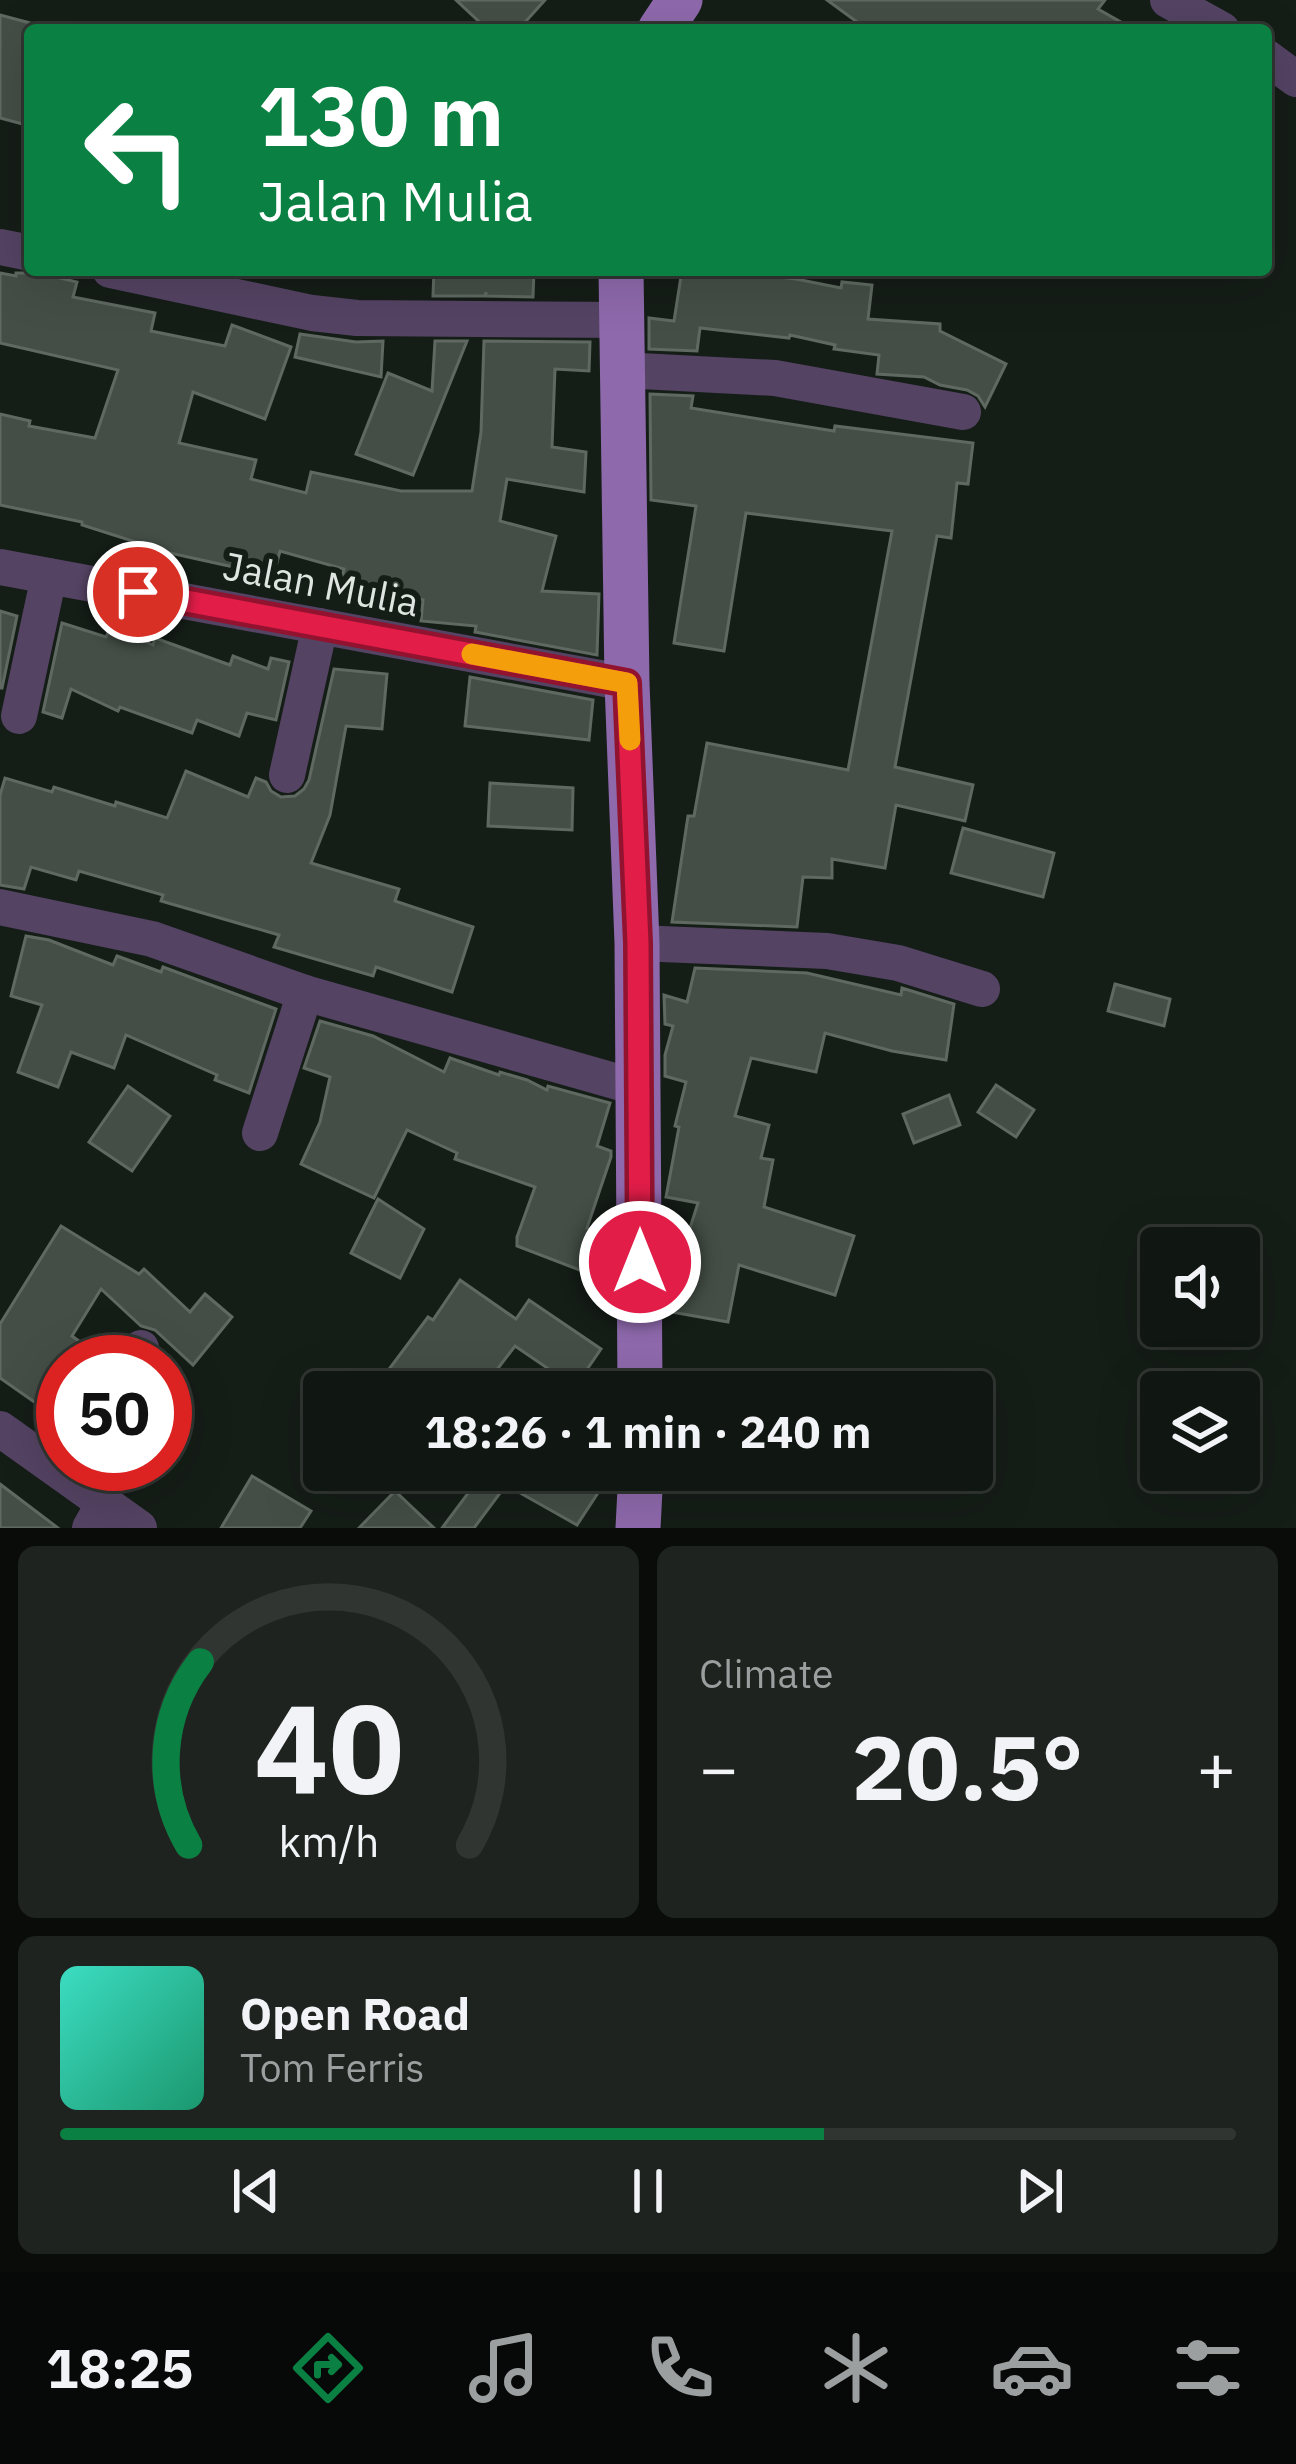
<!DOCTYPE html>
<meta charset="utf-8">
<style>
:root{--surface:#101611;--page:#1e231f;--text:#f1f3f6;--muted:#9c9f9f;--line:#303531;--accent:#0b8043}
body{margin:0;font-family:"IBM Plex Sans",sans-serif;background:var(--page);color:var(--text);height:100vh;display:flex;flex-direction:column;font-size:45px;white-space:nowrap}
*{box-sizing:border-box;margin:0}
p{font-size:39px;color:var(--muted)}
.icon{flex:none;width:66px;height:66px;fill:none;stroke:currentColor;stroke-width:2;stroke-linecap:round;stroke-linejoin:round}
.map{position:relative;height:1528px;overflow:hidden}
.details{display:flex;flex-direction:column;gap:18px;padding:18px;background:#090c09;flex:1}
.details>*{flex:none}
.banner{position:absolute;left:24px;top:24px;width:1248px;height:252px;border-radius:12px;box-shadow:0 12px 48px #0002,0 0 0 3px var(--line);background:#0b8043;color:#fff;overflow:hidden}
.fabs{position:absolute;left:1140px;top:1227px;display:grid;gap:24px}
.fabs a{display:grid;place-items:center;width:120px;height:120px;border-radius:12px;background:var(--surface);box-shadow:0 12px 48px #0002,0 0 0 3px var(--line);font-size:60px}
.speed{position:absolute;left:36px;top:1335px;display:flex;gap:24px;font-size:60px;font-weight:700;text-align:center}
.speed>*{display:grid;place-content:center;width:156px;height:156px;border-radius:50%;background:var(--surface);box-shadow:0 12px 48px #0002,0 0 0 3px var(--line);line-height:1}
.speed .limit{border:18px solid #d22;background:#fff;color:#111}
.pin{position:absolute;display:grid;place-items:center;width:102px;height:102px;color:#fff;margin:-51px;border:6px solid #fff;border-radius:50%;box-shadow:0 3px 12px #0007}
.me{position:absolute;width:132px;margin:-66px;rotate:0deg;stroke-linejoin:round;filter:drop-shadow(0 0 9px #0008)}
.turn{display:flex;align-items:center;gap:42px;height:252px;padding:0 36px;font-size:54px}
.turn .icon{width:156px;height:156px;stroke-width:2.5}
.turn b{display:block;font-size:84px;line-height:102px}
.big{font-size:90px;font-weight:800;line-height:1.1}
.details .tile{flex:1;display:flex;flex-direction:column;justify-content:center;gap:18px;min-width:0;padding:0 42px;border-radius:18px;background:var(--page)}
.details .dial{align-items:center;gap:0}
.dial svg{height:312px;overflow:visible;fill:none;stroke:var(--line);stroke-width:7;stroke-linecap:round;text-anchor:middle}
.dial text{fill:var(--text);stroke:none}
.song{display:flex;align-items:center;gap:36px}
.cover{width:144px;height:144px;border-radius:18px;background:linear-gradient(135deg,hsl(170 70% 55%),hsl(160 70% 35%))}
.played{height:12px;border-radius:6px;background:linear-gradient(90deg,var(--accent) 65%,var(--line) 65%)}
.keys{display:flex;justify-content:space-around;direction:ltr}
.heat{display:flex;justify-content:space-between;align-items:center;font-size:66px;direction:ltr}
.details .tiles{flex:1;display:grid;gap:18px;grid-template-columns:1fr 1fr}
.tile:last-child{grid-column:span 2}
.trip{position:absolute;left:303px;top:1371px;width:690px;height:120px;border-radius:12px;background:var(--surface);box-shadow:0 12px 48px #0002,0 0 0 3px var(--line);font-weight:800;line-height:120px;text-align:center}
.tabs{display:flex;height:192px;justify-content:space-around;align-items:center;background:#060907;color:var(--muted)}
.tabs .icon{width:84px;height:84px}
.tabs .active{color:var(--accent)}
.tabs b{font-size:54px;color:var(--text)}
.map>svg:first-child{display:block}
</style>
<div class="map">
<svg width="1296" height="1528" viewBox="0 0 1296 1528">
<rect width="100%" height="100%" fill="#151d17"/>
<g fill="#444e46" stroke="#5f6961" stroke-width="3">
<path d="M 456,0 L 545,0 L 518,30 L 488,30 Z"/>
<path d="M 827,0 L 1105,0 L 1098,9 L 1135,30 L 868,30 Z"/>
<path d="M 0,15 L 30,23 L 30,126 L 0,118 Z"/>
<path d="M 434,270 L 534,270 L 533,297 L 486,296 L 486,292 L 485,296 L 433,296 Z"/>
<path d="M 682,270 L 722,270 L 796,279 L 841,288 L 842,282 L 872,285 L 868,319 L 940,324 L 940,331 L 1006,364 L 985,407 L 978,396 L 967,390 L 940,385 L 924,377 L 877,374 L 879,355 L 834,349 L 835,345 L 790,335 L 789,338 L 700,328 L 697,351 L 649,349 L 649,318 L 674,321 Z"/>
<path d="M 0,273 L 16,276 L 16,273 L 39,273 L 77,282 L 73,297 L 155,313 L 151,331 L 225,346 L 232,325 L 291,347 L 265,419 L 193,392 L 179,443 L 256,460 L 251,479 L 306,493 L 311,472 L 401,491 L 472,491 L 481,432 L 484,341 L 590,342 L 589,371 L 555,369 L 552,447 L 586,452 L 584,492 L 507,479 L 500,521 L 556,536 L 542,591 L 599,594 L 597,655 L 475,632 L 476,626 L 421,621 L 423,600 L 341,580 L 344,569 L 280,551 L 275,570 L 234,559 L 233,567 L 170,553 L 82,525 L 82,522 L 0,505 L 0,414 L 30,421 L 29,426 L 95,438 L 118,370 L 0,343 Z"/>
<path d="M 300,334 L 356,342 L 383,341 L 381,377 L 295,357 Z"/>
<path d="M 435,341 L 467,341 L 413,475 L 356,454 L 388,373 L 432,391 Z"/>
<path d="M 650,394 L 693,396 L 691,408 L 834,431 L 835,426 L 973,443 L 968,484 L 957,483 L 951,538 L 937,536 L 895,767 L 973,785 L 965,821 L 896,805 L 885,868 L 832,859 L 832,878 L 803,877 L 797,927 L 672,922 L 688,816 L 694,816 L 707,743 L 848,770 L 892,531 L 746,513 L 724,651 L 674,643 L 696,506 L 651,500 Z"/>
<path d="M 0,611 L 17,616 L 2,688 L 0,688 Z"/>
<path d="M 62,623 L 106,637 L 111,626 L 153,645 L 155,638 L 230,665 L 233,656 L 268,669 L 271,658 L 289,662 L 276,720 L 247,713 L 239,736 L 197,720 L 192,733 L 120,707 L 118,711 L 71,689 L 62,718 L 43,712 Z"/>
<path d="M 334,669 L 387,674 L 382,729 L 346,726 L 330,815 L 311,863 L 399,889 L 395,901 L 473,927 L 452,992 L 376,967 L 373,976 L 274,947 L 279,935 L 161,901 L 163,895 L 79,871 L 76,880 L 31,867 L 24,889 L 0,885 L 0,795 L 5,778 L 52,792 L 54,787 L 115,806 L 116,802 L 167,818 L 186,771 L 248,797 L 256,778 L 266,782 L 271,791 L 281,797 L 295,796 L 304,789 L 309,780 Z"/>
<path d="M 470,677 L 593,700 L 589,740 L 465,726 Z"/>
<path d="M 490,783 L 573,788 L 572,830 L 488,826 Z"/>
<path d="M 963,828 L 1054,853 L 1043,897 L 951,873 Z"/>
<path d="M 26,936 L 49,940 L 113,965 L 117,956 L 161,972 L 163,967 L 276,1009 L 249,1093 L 215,1080 L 217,1075 L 126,1035 L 114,1068 L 71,1052 L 58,1087 L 18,1072 L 42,1005 L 11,996 Z"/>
<path d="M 695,968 L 807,973 L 901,995 L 902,988 L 954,1004 L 946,1060 L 892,1051 L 825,1033 L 816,1072 L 751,1058 L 735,1116 L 769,1125 L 761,1158 L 773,1160 L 764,1207 L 854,1236 L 835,1295 L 739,1265 L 728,1322 L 666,1311 L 666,1288 L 672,1258 L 680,1259 L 698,1203 L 666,1197 L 679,1127 L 675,1126 L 686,1082 L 665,1076 L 665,1055 L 673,1026 L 665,1024 L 664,995 L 687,1002 Z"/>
<path d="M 1115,984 L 1170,999 L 1164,1026 L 1108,1011 Z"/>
<path d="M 320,1021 L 373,1036 L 444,1072 L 450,1058 L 499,1075 L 500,1072 L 527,1080 L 547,1090 L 548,1086 L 610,1103 L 597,1146 L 611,1151 L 611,1157 L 587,1228 L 604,1234 L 590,1274 L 517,1246 L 517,1237 L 535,1187 L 455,1159 L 457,1153 L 407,1130 L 374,1198 L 301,1164 L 320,1122 L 330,1077 L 304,1068 Z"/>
<path d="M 996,1085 L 1034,1110 L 1016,1137 L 978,1112 Z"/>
<path d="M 128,1086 L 170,1116 L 132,1171 L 89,1142 Z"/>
<path d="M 949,1095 L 960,1125 L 914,1143 L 903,1114 Z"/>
<path d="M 378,1199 L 424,1229 L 400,1278 L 351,1253 Z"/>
<path d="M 61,1226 L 139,1274 L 144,1269 L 190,1312 L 205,1294 L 232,1317 L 193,1365 L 155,1330 L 141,1326 L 101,1289 L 72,1336 L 108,1362 L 63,1362 L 63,1422 L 0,1378 L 0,1324 Z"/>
<path d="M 460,1280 L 516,1319 L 529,1300 L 601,1349 L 575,1387 L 515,1346 L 480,1392 L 372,1392 L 428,1317 L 433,1320 Z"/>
<path d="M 480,1470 L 613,1470 L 577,1525 L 506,1485 L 474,1528 L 442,1528 L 484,1472 Z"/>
<path d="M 252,1476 L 311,1511 L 300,1528 L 221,1528 Z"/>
<path d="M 0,1484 L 58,1528 L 0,1528 Z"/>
<path d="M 395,1491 L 434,1528 L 359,1528 Z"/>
</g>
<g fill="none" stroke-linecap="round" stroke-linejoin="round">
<g stroke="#544363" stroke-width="36">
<path d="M 1168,0 L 1222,30"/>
<path d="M 1266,57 L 1296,79"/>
<path d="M 0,247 L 30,253"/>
<path d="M 110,270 L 312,313 L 357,318 L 623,320"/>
<path d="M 621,370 L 775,378 L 963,412"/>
<path d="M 0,567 L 627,683"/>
<path d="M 19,716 L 49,576"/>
<path d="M 287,775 L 320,626"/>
<path d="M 0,907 L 152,939 L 305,993 L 639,1088"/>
<path d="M 637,943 L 827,951 L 898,963 L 982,989"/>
<path d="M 260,1133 L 305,993"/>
<path d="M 131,1362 L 141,1348"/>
<path d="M 0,1429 L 104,1503 L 90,1528"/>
<path d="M 104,1503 L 139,1528"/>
</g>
<g stroke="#8e69ac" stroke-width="45">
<path d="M 660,30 L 680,0"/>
<path d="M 621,270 L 627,683 L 637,943 L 640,1392"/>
<path d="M 638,1528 L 641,1470"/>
</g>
</g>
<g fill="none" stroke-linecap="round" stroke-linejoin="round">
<defs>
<path id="route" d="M 138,592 L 627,683 L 638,943 L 640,1262"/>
</defs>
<use href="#route" stroke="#92132f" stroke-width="30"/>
<use href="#route" stroke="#e11d48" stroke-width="21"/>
<path stroke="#f59e0b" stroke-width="21" d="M 472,654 L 627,683 L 630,740"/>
</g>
<g text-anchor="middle" stroke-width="12" stroke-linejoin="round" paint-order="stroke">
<g font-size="39" fill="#dfe5e0" stroke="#151d17">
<text transform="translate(321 584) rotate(11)" y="14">Jalan Mulia</text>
</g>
</g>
</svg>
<div class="fabs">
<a><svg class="icon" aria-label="sound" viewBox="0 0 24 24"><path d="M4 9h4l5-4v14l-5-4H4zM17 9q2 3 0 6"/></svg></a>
<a><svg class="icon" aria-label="layers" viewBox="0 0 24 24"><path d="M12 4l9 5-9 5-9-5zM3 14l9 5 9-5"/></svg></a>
</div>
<div class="speed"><div class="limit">50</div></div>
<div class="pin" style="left:138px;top:592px;background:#d93025"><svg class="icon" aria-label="arrive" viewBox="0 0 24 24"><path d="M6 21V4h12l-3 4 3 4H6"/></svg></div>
<svg class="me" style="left:640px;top:1262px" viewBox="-20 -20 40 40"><circle r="17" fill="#e11d48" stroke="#fff" stroke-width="3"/><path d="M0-11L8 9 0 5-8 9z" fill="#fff"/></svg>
<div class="trip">18:26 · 1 min · 240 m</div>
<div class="banner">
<div class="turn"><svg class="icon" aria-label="left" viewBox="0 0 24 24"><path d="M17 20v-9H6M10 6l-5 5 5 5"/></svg><div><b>130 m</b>Jalan Mulia</div></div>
</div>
</div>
<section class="details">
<div class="tiles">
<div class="tile dial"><svg viewBox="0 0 100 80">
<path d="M14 69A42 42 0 1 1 86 69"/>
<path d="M14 69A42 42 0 0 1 17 22" stroke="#0b8043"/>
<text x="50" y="56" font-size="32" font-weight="700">40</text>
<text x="50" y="72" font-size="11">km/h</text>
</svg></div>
<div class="tile"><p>Climate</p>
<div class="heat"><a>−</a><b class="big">20.5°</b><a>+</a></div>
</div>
<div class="tile">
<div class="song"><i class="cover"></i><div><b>Open Road</b><p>Tom Ferris</p></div></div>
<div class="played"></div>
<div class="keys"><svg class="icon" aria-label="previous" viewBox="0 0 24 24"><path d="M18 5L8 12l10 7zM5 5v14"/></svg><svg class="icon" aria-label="pause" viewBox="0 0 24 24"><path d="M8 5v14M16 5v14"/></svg><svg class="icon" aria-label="next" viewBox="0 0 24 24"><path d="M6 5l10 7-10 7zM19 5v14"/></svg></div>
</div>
</div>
</section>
<nav class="tabs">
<b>18:25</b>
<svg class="icon active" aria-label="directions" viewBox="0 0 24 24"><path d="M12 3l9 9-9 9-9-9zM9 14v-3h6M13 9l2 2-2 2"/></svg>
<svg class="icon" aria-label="music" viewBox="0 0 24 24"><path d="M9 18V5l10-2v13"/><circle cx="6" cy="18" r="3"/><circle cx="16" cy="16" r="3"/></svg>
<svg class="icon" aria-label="phone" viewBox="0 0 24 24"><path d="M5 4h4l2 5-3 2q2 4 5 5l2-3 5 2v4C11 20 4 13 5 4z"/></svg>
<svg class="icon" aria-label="climate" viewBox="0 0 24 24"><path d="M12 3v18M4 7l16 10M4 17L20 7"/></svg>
<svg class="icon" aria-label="car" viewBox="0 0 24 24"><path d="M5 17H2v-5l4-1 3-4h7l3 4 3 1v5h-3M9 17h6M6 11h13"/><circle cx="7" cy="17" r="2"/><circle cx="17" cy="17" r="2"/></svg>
<svg class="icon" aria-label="filters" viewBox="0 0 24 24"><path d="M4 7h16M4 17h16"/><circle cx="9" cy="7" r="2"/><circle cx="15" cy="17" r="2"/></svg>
</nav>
